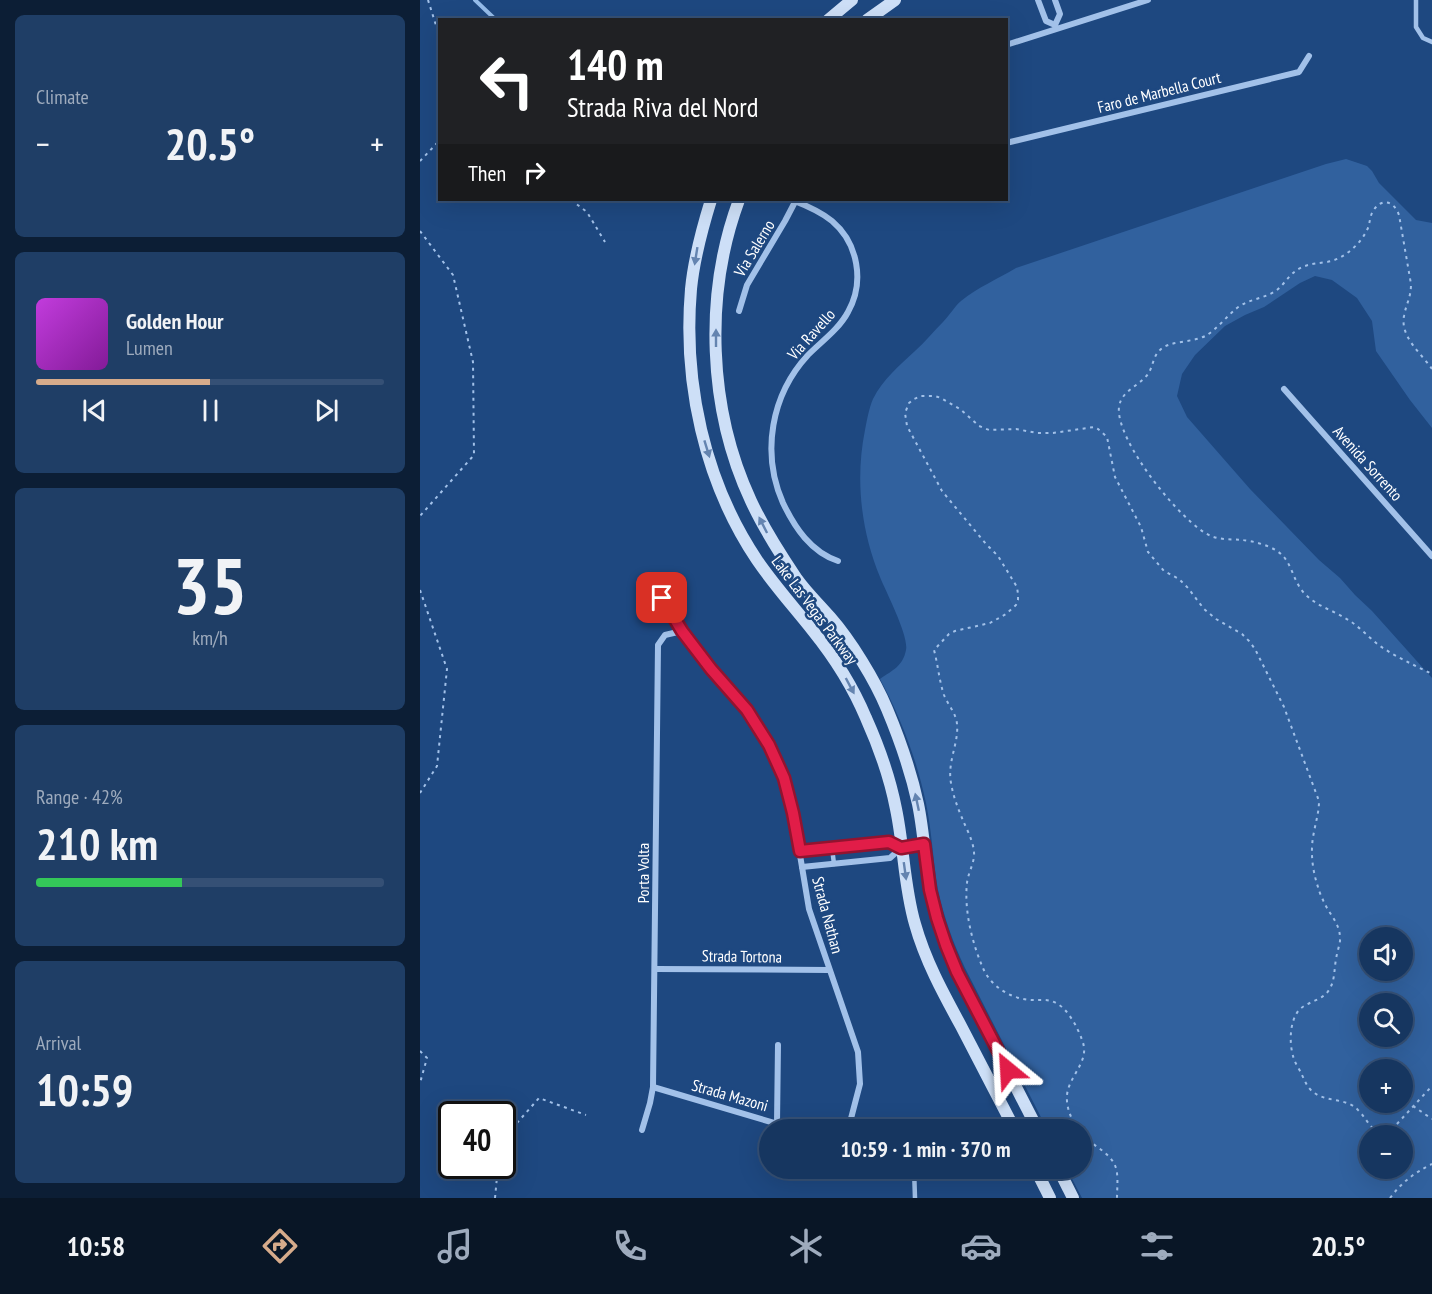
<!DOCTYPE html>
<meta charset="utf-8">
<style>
:root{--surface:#163660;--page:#1f3e66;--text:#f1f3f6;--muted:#9eabbd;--line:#355075;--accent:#d6ab8b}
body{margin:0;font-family:"PT Sans Narrow",sans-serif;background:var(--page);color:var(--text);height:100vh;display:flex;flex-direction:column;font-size:22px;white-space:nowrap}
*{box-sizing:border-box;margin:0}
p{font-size:20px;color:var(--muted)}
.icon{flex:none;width:33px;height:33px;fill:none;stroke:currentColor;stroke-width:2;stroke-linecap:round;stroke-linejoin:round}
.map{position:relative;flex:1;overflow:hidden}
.drawer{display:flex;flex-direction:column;gap:15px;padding:15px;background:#0c1e35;width:420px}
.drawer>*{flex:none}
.top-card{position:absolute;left:18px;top:18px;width:570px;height:183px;border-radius:0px;box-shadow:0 6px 24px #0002,0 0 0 2px var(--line);background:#202124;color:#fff;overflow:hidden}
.controls{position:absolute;left:939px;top:927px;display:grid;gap:12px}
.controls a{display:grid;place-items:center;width:54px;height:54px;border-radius:50%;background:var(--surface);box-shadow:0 6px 24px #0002,0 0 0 2px var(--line);font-size:30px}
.speed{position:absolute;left:18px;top:1101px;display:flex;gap:12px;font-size:30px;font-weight:700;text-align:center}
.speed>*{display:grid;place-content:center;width:78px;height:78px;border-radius:50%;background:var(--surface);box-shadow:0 6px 24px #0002,0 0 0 2px var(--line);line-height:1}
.speed .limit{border:3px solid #111;border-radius:9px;background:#fff;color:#111}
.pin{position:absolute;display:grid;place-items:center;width:51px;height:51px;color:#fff;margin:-26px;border-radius:12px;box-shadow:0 3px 9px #0006}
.me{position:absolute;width:66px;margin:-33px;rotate:333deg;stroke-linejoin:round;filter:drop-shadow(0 0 4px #0008)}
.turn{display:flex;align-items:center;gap:21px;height:126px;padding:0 30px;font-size:27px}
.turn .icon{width:78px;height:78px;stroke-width:2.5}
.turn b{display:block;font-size:42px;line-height:51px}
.then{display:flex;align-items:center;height:57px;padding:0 30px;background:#0003;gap:12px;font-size:22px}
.big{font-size:45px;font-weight:700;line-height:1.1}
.drawer .widget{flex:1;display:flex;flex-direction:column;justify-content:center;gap:9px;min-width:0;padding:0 21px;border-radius:9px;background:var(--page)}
.drawer .dial{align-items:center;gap:0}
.dial b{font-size:78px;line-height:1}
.song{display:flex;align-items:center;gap:18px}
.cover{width:72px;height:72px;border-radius:9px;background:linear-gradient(135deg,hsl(290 70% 55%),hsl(290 70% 35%))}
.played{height:6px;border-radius:3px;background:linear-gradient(90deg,var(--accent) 50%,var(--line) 50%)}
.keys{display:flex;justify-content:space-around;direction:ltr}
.heat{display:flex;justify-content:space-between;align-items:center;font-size:33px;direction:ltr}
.charge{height:9px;border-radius:4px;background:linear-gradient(90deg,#34c759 42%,var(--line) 0)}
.trip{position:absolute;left:339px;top:1119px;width:333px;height:60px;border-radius:30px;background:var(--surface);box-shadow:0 6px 24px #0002,0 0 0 2px var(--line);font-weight:700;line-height:60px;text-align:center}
.dock{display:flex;height:96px;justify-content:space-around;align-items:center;background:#091626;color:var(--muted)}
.dock .icon{width:42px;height:42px}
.dock .selected{color:var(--accent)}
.dock b{font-size:27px;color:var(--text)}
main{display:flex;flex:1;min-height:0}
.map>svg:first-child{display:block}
</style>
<main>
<section class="drawer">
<div class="widget"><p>Climate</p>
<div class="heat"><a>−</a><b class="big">20.5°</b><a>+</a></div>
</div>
<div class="widget">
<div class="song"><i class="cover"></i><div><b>Golden Hour</b><p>Lumen</p></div></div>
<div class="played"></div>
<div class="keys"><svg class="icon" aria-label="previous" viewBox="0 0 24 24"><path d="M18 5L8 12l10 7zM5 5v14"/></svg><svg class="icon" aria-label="pause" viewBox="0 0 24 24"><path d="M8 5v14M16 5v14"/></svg><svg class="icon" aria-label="next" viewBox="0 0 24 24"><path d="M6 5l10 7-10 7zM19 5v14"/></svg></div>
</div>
<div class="widget dial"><b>35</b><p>km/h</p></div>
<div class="widget"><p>Range · 42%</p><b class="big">210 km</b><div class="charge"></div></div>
<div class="widget"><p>Arrival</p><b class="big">10:59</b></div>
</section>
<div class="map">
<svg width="1012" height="1198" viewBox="0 0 1012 1198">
<rect width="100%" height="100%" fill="#1e4880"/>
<path fill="#31619e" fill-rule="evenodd" d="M 926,159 L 947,166 L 952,171 L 959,183 L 996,220 L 1012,223 L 1012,428 L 990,400 L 956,351 L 952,321 L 937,298 L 912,280 L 895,276 L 880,283 L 844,307 L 825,315 L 805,326 L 775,355 L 762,374 L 757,396 L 767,417 L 830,489 L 899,560 L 920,578 L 935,595 L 952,611 L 1012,678 L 1012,1198 L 662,1198 L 647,1169 L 662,1168 L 662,1130 L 627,1129 L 545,968 C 533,943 524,917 518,890 C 513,861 512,832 506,803 C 497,760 481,718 460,679 C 473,670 483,666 486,650 C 489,636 466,592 460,577 C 441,531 435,479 445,430 C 447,420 449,408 453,399 C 463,379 479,366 495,351 C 505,342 514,331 523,322 C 530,315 534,307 541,301 C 558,287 578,279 596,268 L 906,164 ZM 950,938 L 982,938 L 982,970 L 950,970 ZM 950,1004 L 982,1004 L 982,1036 L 950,1036 ZM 950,1070 L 982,1070 L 982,1102 L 950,1102 ZM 950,1136 L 982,1136 L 982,1168 L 950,1168 Z"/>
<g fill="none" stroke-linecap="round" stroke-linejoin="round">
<path stroke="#95bcea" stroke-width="4" d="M 55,0 L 76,20"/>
<g stroke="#a2c1e9" stroke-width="2" stroke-dasharray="3 4.5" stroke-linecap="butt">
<path d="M 8,0 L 20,38"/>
<path d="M 0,161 L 20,140"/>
<path d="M 151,200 L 167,212 L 185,242"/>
<path d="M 0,231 L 33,275 L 53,362 L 54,455 L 0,516"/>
<path d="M 1012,369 C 1001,353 980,337 984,316 C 986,304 991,298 991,284 L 979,215 C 974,201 962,197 953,211 C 950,216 950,222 948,228 C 941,244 924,259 907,262 C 893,264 881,264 870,276 C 865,281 861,288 854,292 C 842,299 829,299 817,308 C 807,316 798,328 787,335 C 774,343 750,340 740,350 C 733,356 733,367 728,374 C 719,386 701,391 699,407 C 695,440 762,524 791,536 C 801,540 812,539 822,540 C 833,541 848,545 857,551 C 873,561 872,582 886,595 C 897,606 912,610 925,618 C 938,625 948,637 960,646 C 976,657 994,665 1012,674"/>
<path d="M 0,590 L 27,669 L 17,766 L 0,793"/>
<path d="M 0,1051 L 7,1058 L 0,1083"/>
<path d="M 993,1106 L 1012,1119"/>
<path d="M 658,1130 C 651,1119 646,1107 647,1095 C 649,1075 671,1061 662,1040 C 658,1028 648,1009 636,1003 C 629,999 621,1000 614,1000 C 592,1000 571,987 563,968 C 552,943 544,910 547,883 C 548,873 555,862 554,852 C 553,840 546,828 542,818 C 537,806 533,795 531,783 C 527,762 539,743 537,724 C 536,713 528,705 524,695 C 519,680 518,665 514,650 L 529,634 L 535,631 L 570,623 L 586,614 L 596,605 L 598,600 L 598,594 L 597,587 L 578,556 L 566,544 L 522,491 L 487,426 L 485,413 L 489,403 L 494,399 L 501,396 L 515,396 L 521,398 L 540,409 L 559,426 L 569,430 L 596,429 L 617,433 L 633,433 L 674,427 L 678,429 L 687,437 L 695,477 L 721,527 L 728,552 L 744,571 L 759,579 L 768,588 L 784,609 L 796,619 L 822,634 L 829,641 L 835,649 L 864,707 L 899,801 C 899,812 896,821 894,832 C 890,850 892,869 898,887 C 899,891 901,896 903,900 C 909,915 921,923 920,941 C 919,947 917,953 916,959 C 914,970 915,981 909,990 C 902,1001 888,1001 879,1010 C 869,1022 869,1045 874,1059 C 876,1065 880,1070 882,1075 C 885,1081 887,1087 892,1091 C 905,1103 926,1097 938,1110 C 951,1123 954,1142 976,1125 L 1012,1086"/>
<path d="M 662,1135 C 674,1147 695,1154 697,1173 C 698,1182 697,1190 697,1198"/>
<path d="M 82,1140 L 119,1098 L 166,1115"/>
<path d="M 75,1198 L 78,1166"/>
<path d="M 970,1198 C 982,1182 994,1173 1012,1164"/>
</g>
<g stroke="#a2c1e9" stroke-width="4.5">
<path d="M 996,0 L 996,27 L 1003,38 L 1012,42"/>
<path d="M 412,848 L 414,864"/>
<path d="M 494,1168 L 495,1198"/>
</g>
<g stroke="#a2c1e9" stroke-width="6">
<path d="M 618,0 L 626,21 L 635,25"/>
<path d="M 635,0 L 640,14 L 635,25 L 636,28"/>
<path d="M 586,45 L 728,0"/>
<path d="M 586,143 L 879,72 L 889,56"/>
<path d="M 372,200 C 385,205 400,211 412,221 C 438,243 445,282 428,312 C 419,329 402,341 388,355 C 351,395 341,453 363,503 C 375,528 391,552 418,561"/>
<path d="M 319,311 L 327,285 L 365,221 L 376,200"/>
<path d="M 864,389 L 1012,556"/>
<path d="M 242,598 L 262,631 L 291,669 L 327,710 L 349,745 L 364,778 L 373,813 L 389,909 L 438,1052 L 440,1084 L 428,1130"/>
<path d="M 380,851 L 469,842 L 481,848 L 504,844"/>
<path d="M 382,867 L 470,858 L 481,848"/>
<path d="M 236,969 L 409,970"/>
<path d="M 233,1087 L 378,1130"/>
<path d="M 357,1123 L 358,1045"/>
<path d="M 222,1130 L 230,1103 L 233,1087 L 238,645 L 245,635 L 262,631"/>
</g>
<g stroke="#cddff7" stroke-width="12">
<path d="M 408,20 L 432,0"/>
<path d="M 447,20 L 475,0"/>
<path d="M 291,200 C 282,229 274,258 271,289 C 263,382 284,481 337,560 C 354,585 374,607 393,631 C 414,657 433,687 446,718 C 459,747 470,778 476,809 C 484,847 484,887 495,924 C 505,960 523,993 541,1026 C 559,1061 577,1095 595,1130"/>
<path d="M 319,200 C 284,294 288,409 331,501 C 344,529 360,554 377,579 C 387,593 399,604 410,617 C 431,641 455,680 467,709 C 480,740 491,772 498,804 C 504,833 505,862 510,890 C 515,918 526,945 537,972 L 618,1130"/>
<path d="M 615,1168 L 630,1198"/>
<path d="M 638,1168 L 653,1198"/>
</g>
</g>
<defs><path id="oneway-solid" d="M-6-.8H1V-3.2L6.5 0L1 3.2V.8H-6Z" transform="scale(1.5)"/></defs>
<g fill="#6484b0">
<use href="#oneway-solid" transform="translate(276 256) rotate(99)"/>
<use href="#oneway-solid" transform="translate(296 338) rotate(-90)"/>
<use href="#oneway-solid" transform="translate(287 449) rotate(73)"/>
<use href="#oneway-solid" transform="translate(343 525) rotate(-117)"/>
<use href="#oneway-solid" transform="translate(430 686) rotate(62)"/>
<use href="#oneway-solid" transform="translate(497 802) rotate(-102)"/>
<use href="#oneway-solid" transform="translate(485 871) rotate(82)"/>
</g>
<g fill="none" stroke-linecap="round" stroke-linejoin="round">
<defs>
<path id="route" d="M 242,598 L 262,631 L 291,669 L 327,710 L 349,745 L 364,778 L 373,813 L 380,851 L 469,842 L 481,848 L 504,844 L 510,890 L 517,918 L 526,945 L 537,972 L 588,1070"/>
</defs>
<use href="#route" stroke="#92132f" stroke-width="15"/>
<use href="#route" stroke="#e11d48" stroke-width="10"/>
</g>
<g text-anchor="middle" stroke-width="5" stroke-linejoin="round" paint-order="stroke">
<g font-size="16" fill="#fff" stroke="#1e4880">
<text transform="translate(739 92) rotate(-14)" y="6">Faro de Marbella Court</text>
<text transform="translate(334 248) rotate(-59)" y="6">Via Salerno</text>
<text transform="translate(391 334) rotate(-48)" y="6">Via Ravello</text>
<text transform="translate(948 463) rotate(48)" y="6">Avenida Sorrento</text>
<text transform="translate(395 610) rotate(53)" y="6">Lake Las Vegas Parkway</text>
<text transform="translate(223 873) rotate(-90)" y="6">Porta Volta</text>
<text transform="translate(408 915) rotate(75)" y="6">Strada Nathan</text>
<text transform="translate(322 956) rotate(1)" y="6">Strada Tortona</text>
<text transform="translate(310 1095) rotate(16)" y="6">Strada Mazoni</text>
</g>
</g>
</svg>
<div class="controls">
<a><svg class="icon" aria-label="sound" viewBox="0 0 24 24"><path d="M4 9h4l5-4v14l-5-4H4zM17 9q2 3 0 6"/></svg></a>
<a><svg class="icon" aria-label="search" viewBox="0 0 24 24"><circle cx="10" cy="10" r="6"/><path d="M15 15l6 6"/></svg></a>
<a>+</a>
<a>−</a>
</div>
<div class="speed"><div class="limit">40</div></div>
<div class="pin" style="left:242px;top:598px;background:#d93025"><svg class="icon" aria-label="arrive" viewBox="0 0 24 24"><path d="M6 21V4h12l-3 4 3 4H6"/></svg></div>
<svg class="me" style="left:588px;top:1070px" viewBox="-20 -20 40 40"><path d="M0-17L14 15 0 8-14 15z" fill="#e11d48" stroke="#fff" stroke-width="4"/></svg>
<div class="trip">10:59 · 1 min · 370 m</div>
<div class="top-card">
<div class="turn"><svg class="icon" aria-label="left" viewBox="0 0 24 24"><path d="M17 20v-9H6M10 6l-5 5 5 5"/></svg><div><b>140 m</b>Strada Riva del Nord</div></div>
<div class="then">Then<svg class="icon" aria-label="right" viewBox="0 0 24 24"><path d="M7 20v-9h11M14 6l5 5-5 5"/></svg></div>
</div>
</div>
</main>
<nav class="dock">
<b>10:58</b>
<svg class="icon selected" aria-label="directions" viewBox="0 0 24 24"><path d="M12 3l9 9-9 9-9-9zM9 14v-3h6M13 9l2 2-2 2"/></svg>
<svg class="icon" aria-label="music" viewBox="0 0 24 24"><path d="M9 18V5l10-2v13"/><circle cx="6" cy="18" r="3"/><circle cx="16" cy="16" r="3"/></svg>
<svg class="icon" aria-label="phone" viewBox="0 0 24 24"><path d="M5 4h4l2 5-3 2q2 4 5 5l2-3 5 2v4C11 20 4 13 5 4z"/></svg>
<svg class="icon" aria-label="climate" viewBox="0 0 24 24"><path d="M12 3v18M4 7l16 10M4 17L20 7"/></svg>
<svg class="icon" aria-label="car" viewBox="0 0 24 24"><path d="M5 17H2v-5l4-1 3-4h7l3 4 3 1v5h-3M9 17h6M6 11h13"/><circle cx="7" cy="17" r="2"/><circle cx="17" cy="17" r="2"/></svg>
<svg class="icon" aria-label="filters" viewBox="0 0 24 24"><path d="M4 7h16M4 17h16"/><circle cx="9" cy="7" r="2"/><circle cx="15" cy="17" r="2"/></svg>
<b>20.5°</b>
</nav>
